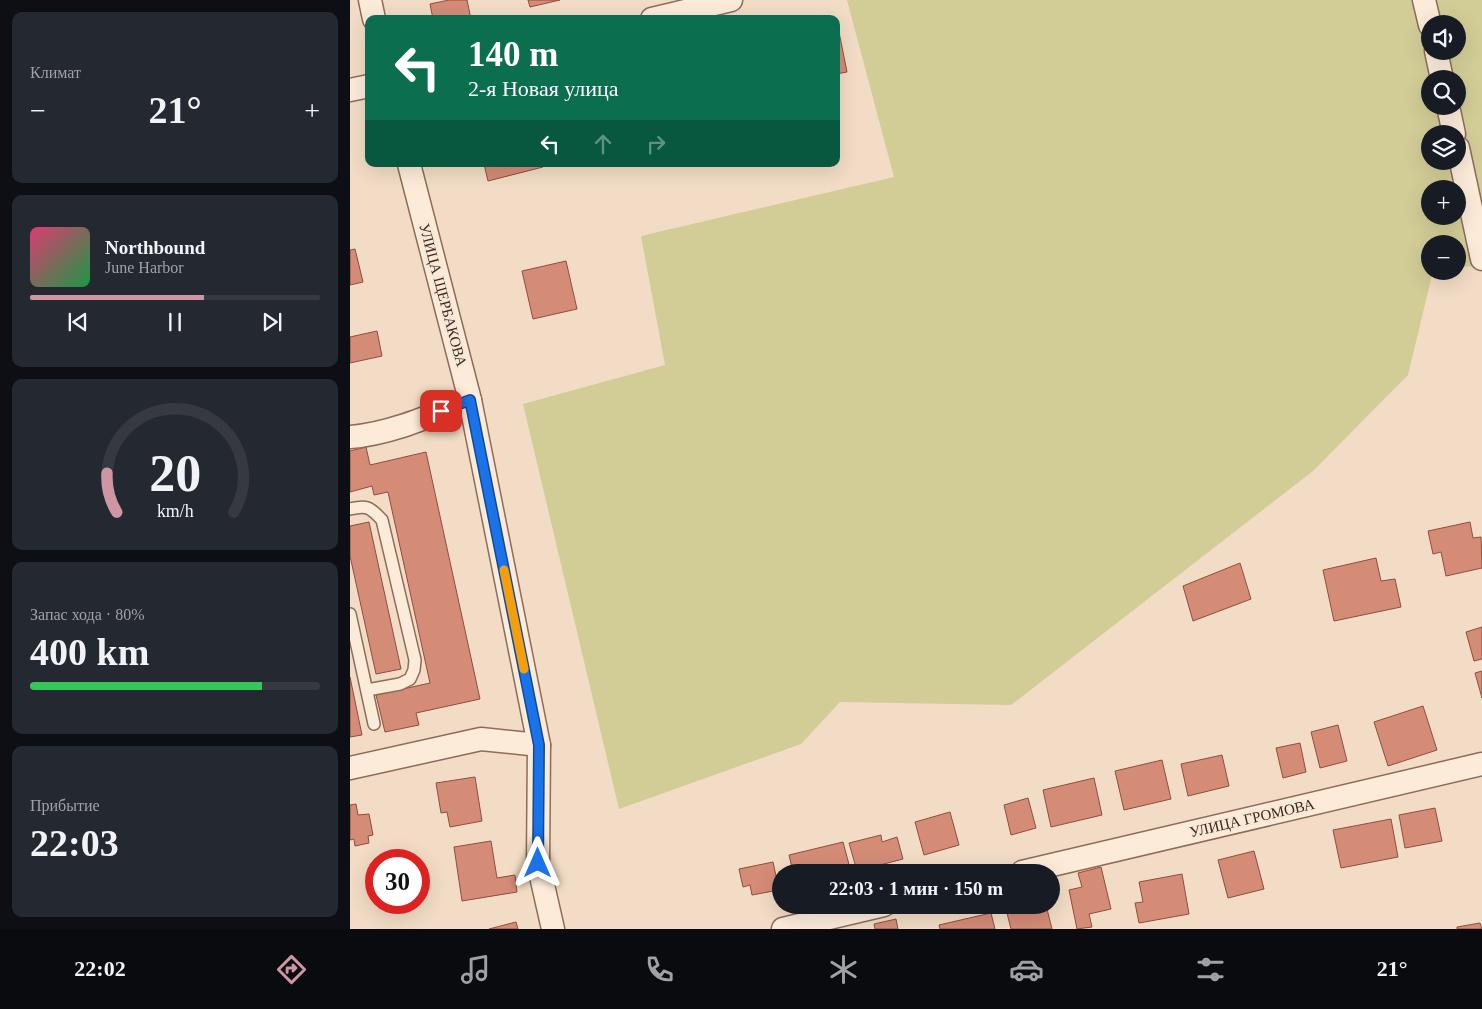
<!DOCTYPE html>
<html lang="ru">
<meta charset="utf-8">
<style>
:root{--surface:#171b24;--page:#242831;--text:#f1f3f6;--muted:#9ea1a6;--line:#363941;--accent:#ce95a3}
body{margin:0;font-family:"Times New Roman",serif;background:var(--page);color:var(--text);height:100vh;display:flex;flex-direction:column;font-size:19px;white-space:nowrap}
*{box-sizing:border-box;margin:0}
p{font-size:16px;color:var(--muted)}
.icon{flex:none;width:28px;height:28px;fill:none;stroke:currentColor;stroke-width:2;stroke-linecap:round;stroke-linejoin:round}
.map{position:relative;flex:1;overflow:hidden}
.drawer{display:flex;flex-direction:column;gap:12px;padding:12px;background:#0d0f14;width:350px}
.drawer>*{flex:none}
.top-card{position:absolute;left:15px;top:15px;width:475px;height:152px;border-radius:10px;box-shadow:0 5px 20px #0002;background:#0b6e4f;color:#fff;overflow:hidden}
.controls{position:absolute;left:1071px;top:15px;display:grid;gap:10px}
.controls a{display:grid;place-items:center;width:45px;height:45px;border-radius:50%;background:var(--surface);box-shadow:0 5px 20px #0002;font-size:25px}
.speed{position:absolute;left:15px;top:849px;display:flex;gap:10px;font-size:25px;font-weight:700;text-align:center}
.speed>*{display:grid;place-content:center;width:65px;height:65px;border-radius:50%;background:var(--surface);box-shadow:0 5px 20px #0002;line-height:1}
.speed .limit{border:8px solid #d22;background:#fff;color:#111}
.pin{position:absolute;display:grid;place-items:center;width:42px;height:42px;color:#fff;margin:-21px;border-radius:10px;box-shadow:0 2px 8px #0006}
.me{position:absolute;width:55px;margin:-28px;rotate:0deg;stroke-linejoin:round;filter:drop-shadow(0 0 4px #0008)}
.turn{display:flex;align-items:center;gap:18px;height:105px;padding:0 20px;font-size:22px}
.turn .icon{width:65px;height:65px;stroke-width:2.5}
.turn b{display:block;font-size:35px;line-height:42px}
.lanes{display:flex;align-items:center;height:48px;padding:0 20px;background:#0003;justify-content:center;gap:25px;direction:ltr}
.lanes .off{opacity:.35}
.big{font-size:38px;font-weight:800;line-height:1.1}
.drawer .widget{flex:1;display:flex;flex-direction:column;justify-content:center;gap:8px;min-width:0;padding:0 18px;border-radius:10px;background:var(--page)}
.drawer .dial{align-items:center;gap:0}
.dial svg{height:130px;overflow:visible;fill:none;stroke:var(--line);stroke-width:7;stroke-linecap:round;text-anchor:middle}
.dial text{fill:var(--text);stroke:none}
.song{display:flex;align-items:center;gap:15px}
.cover{width:60px;height:60px;border-radius:8px;background:linear-gradient(135deg,hsl(340 70% 55%),hsl(140 70% 35%))}
.played{height:5px;border-radius:2px;background:linear-gradient(90deg,var(--accent) 60%,var(--line) 60%)}
.keys{display:flex;justify-content:space-around;direction:ltr}
.heat{display:flex;justify-content:space-between;align-items:center;font-size:28px;direction:ltr}
.charge{height:8px;border-radius:4px;background:linear-gradient(90deg,#34c759 80%,var(--line) 0)}
.trip{position:absolute;left:422px;top:864px;width:288px;height:50px;border-radius:25px;background:var(--surface);box-shadow:0 5px 20px #0002;font-weight:800;line-height:50px;text-align:center}
.menu{display:flex;height:80px;justify-content:space-around;align-items:center;background:#090b0e;color:var(--muted)}
.menu .icon{width:35px;height:35px}
.menu .on{color:var(--accent)}
.menu b{font-size:22px;color:var(--text)}
main{display:flex;flex:1;min-height:0}
.map>svg:first-child{display:block}
</style>
<main>
<section class="drawer">
<div class="widget"><p>Климат</p>
<div class="heat"><a>−</a><b class="big">21°</b><a>+</a></div>
</div>
<div class="widget">
<div class="song"><i class="cover"></i><div><b>Northbound</b><p>June Harbor</p></div></div>
<div class="played"></div>
<div class="keys"><svg class="icon" aria-label="previous" viewBox="0 0 24 24"><path d="M18 5L8 12l10 7zM5 5v14"/></svg><svg class="icon" aria-label="pause" viewBox="0 0 24 24"><path d="M8 5v14M16 5v14"/></svg><svg class="icon" aria-label="next" viewBox="0 0 24 24"><path d="M6 5l10 7-10 7zM19 5v14"/></svg></div>
</div>
<div class="widget dial"><svg viewBox="0 0 100 80">
<path d="M14 69A42 42 0 1 1 86 69"/>
<path d="M14 69A42 42 0 0 1 8 45" stroke="#ce95a3"/>
<text x="50" y="56" font-size="32" font-weight="700">20</text>
<text x="50" y="72" font-size="11">km/h</text>
</svg></div>
<div class="widget"><p>Запас хода · 80%</p><b class="big">400 km</b><div class="charge"></div></div>
<div class="widget"><p>Прибытие</p><b class="big">22:03</b></div>
</section>
<div class="map">
<svg width="1132" height="929" viewBox="0 0 1132 929">
<rect width="100%" height="100%" fill="#f2dcc5"/>
<path fill="#d2cd97" fill-rule="evenodd" d="M 497,0 L 1132,0 L 1132,266 L 1108,267 L 1108,244 L 1080,244 L 1080,271 L 1083,271 L 1058,375 L 963,471 L 661,705 L 490,702 L 451,744 L 269,809 L 173,404 L 315,365 L 291,236 L 544,177 ZM 1080,24 L 1108,24 L 1108,51 L 1080,51 ZM 1080,79 L 1108,79 L 1108,106 L 1080,106 ZM 1080,134 L 1108,134 L 1108,161 L 1080,161 ZM 1080,189 L 1108,189 L 1108,216 L 1080,216 Z"/>
<g fill="#d48c77" stroke="#914d3c">
<path d="M 99,0 L 117,0 L 121,19 L 83,19 L 80,4 Z"/>
<path d="M 178,0 L 210,0 L 180,7 Z"/>
<path d="M 486,32 L 489,32 L 497,72 L 486,74 Z"/>
<path d="M 134,164 L 192,164 L 193,167 L 138,181 Z"/>
<path d="M 5,249 L 13,282 L 0,285 L 0,250 Z"/>
<path d="M 216,261 L 227,309 L 183,319 L 172,271 Z"/>
<path d="M 27,331 L 32,356 L 0,363 L 0,337 Z"/>
<path d="M 16,447 L 20,465 L 76,452 L 130,699 L 66,713 L 69,725 L 35,732 L 26,695 L 80,683 L 38,492 L 24,495 L 22,486 L 0,492 L 0,451 Z"/>
<path d="M 19,522 L 51,669 L 26,674 L 0,556 L 0,526 Z"/>
<path d="M 1120,522 L 1123,538 L 1131,537 L 1132,568 L 1096,576 L 1091,552 L 1083,554 L 1078,531 Z"/>
<path d="M 1026,558 L 1031,581 L 1045,579 L 1051,607 L 984,621 L 973,570 Z"/>
<path d="M 890,563 L 901,599 L 843,621 L 833,586 Z"/>
<path d="M 1132,627 L 1132,659 L 1124,661 L 1116,632 Z"/>
<path d="M 1132,671 L 1132,698 L 1125,673 Z"/>
<path d="M 0,677 L 12,735 L 0,737 Z"/>
<path d="M 1073,706 L 1087,750 L 1038,766 L 1024,722 Z"/>
<path d="M 988,725 L 997,761 L 970,768 L 961,732 Z"/>
<path d="M 950,743 L 956,772 L 933,778 L 926,748 Z"/>
<path d="M 872,755 L 879,786 L 838,796 L 831,764 Z"/>
<path d="M 812,760 L 821,799 L 774,810 L 765,771 Z"/>
<path d="M 125,777 L 132,821 L 100,827 L 97,812 L 91,813 L 86,783 Z"/>
<path d="M 744,778 L 752,815 L 701,827 L 693,790 Z"/>
<path d="M 678,798 L 686,828 L 661,835 L 654,805 Z"/>
<path d="M 6,804 L 8,815 L 19,814 L 23,835 L 18,836 L 19,843 L 5,846 L 4,839 L 0,840 L 0,805 Z"/>
<path d="M 1085,808 L 1092,841 L 1055,848 L 1049,815 Z"/>
<path d="M 600,812 L 609,845 L 574,855 L 565,822 Z"/>
<path d="M 1041,819 L 1048,857 L 991,868 L 983,830 Z"/>
<path d="M 531,835 L 532,842 L 547,837 L 553,859 L 507,871 L 499,843 Z"/>
<path d="M 141,841 L 147,878 L 165,875 L 167,892 L 112,901 L 104,847 Z"/>
<path d="M 493,842 L 501,872 L 443,872 L 439,855 Z"/>
<path d="M 904,851 L 914,889 L 878,898 L 868,860 Z"/>
<path d="M 423,862 L 429,890 L 402,895 L 400,885 L 393,887 L 389,869 Z"/>
<path d="M 751,867 L 761,909 L 739,914 L 742,927 L 727,929 L 719,890 L 732,887 L 728,873 Z"/>
<path d="M 832,874 L 839,914 L 789,923 L 785,903 L 793,902 L 789,882 Z"/>
<path d="M 674,905 L 696,905 L 702,929 L 661,929 L 656,909 Z"/>
<path d="M 641,913 L 645,929 L 590,929 L 589,925 Z"/>
<path d="M 546,919 L 548,929 L 525,929 L 524,924 Z"/>
<path d="M 166,922 L 168,929 L 139,929 Z"/>
<path d="M 1130,923 L 1132,929 L 1107,929 L 1107,927 Z"/>
</g>
<g fill="none" stroke-linecap="round" stroke-linejoin="round">
<defs>
<g id="lane">
<path d="M 0,509 C 17,505 20,507 32,520 L 65,660 L 64,670 L 60,679 L 50,684 L 17,690"/>
<path d="M 0,614 L 24,724"/>
</g>
<g id="street">
<path d="M 20,0 L 24,19"/>
<path d="M 1074,0 L 1080,25"/>
<path d="M 302,19 L 381,0"/>
<path d="M 1086,51 L 1092,79"/>
<path d="M 0,90 L 19,86"/>
<path d="M 1098,106 L 1104,134"/>
<path d="M 1108,148 L 1132,259"/>
<path d="M 59,164 L 120,400 L 189,745 L 188,863 L 203,929"/>
<path d="M 0,437 C 41,434 82,415 120,400"/>
<path d="M 0,768 L 131,739 L 189,745"/>
<path d="M 672,872 L 1132,764"/>
<path d="M 433,929 L 534,905"/>
</g>
</defs>
<use href="#lane" stroke="#8f6b59" stroke-width="14"/>
<use href="#street" stroke="#8f6b59" stroke-width="25"/>
<use href="#lane" stroke="#fcebd9" stroke-width="11"/>
<use href="#street" stroke="#fcebd9" stroke-width="22"/>
</g>
<g fill="none" stroke-linecap="round" stroke-linejoin="round">
<defs>
<path id="route" d="M 91,411 L 120,400 L 189,745 L 188,863"/>
</defs>
<use href="#route" stroke="#114b97" stroke-width="12"/>
<use href="#route" stroke="#1a73e8" stroke-width="9"/>
<path stroke="#f59e0b" stroke-width="9" d="M 154,570 L 174,669"/>
</g>
<g text-anchor="middle" stroke-width="5" stroke-linejoin="round" paint-order="stroke">
<g font-size="15" fill="#3e271e" stroke="#f9e8d5">
<text transform="translate(93 295) rotate(75)" y="5">УЛИЦА ЩЕРБАКОВА</text>
<text transform="translate(902 818) rotate(-13)" y="5">УЛИЦА ГРОМОВА</text>
</g>
</g>
</svg>
<div class="controls">
<a><svg class="icon" aria-label="sound" viewBox="0 0 24 24"><path d="M4 9h4l5-4v14l-5-4H4zM17 9q2 3 0 6"/></svg></a>
<a><svg class="icon" aria-label="search" viewBox="0 0 24 24"><circle cx="10" cy="10" r="6"/><path d="M15 15l6 6"/></svg></a>
<a><svg class="icon" aria-label="layers" viewBox="0 0 24 24"><path d="M12 4l9 5-9 5-9-5zM3 14l9 5 9-5"/></svg></a>
<a>+</a>
<a>−</a>
</div>
<div class="speed"><div class="limit">30</div></div>
<div class="pin" style="left:91px;top:411px;background:#d93025"><svg class="icon" aria-label="arrive" viewBox="0 0 24 24"><path d="M6 21V4h12l-3 4 3 4H6"/></svg></div>
<svg class="me" style="left:188px;top:863px" viewBox="-20 -20 40 40"><path d="M0-17L14 15 0 8-14 15z" fill="#1a73e8" stroke="#fff" stroke-width="4"/></svg>
<div class="trip">22:03 · 1 мин · 150 m</div>
<div class="top-card">
<div class="turn"><svg class="icon" aria-label="left" viewBox="0 0 24 24"><path d="M17 20v-9H6M10 6l-5 5 5 5"/></svg><div><b>140 m</b>2-я Новая улица</div></div>
<div class="lanes"><svg class="icon" aria-label="left" viewBox="0 0 24 24"><path d="M17 20v-9H6M10 6l-5 5 5 5"/></svg><svg class="icon off" aria-label="ahead" viewBox="0 0 24 24"><path d="M12 20V5M6 11l6-6 6 6"/></svg><svg class="icon off" aria-label="right" viewBox="0 0 24 24"><path d="M7 20v-9h11M14 6l5 5-5 5"/></svg></div>
</div>
</div>
</main>
<nav class="menu">
<b>22:02</b>
<svg class="icon on" aria-label="directions" viewBox="0 0 24 24"><path d="M12 3l9 9-9 9-9-9zM9 14v-3h6M13 9l2 2-2 2"/></svg>
<svg class="icon" aria-label="music" viewBox="0 0 24 24"><path d="M9 18V5l10-2v13"/><circle cx="6" cy="18" r="3"/><circle cx="16" cy="16" r="3"/></svg>
<svg class="icon" aria-label="phone" viewBox="0 0 24 24"><path d="M5 4h4l2 5-3 2q2 4 5 5l2-3 5 2v4C11 20 4 13 5 4z"/></svg>
<svg class="icon" aria-label="climate" viewBox="0 0 24 24"><path d="M12 3v18M4 7l16 10M4 17L20 7"/></svg>
<svg class="icon" aria-label="car" viewBox="0 0 24 24"><path d="M5 17H2v-5l4-1 3-4h7l3 4 3 1v5h-3M9 17h6M6 11h13"/><circle cx="7" cy="17" r="2"/><circle cx="17" cy="17" r="2"/></svg>
<svg class="icon" aria-label="filters" viewBox="0 0 24 24"><path d="M4 7h16M4 17h16"/><circle cx="9" cy="7" r="2"/><circle cx="15" cy="17" r="2"/></svg>
<b>21°</b>
</nav>
